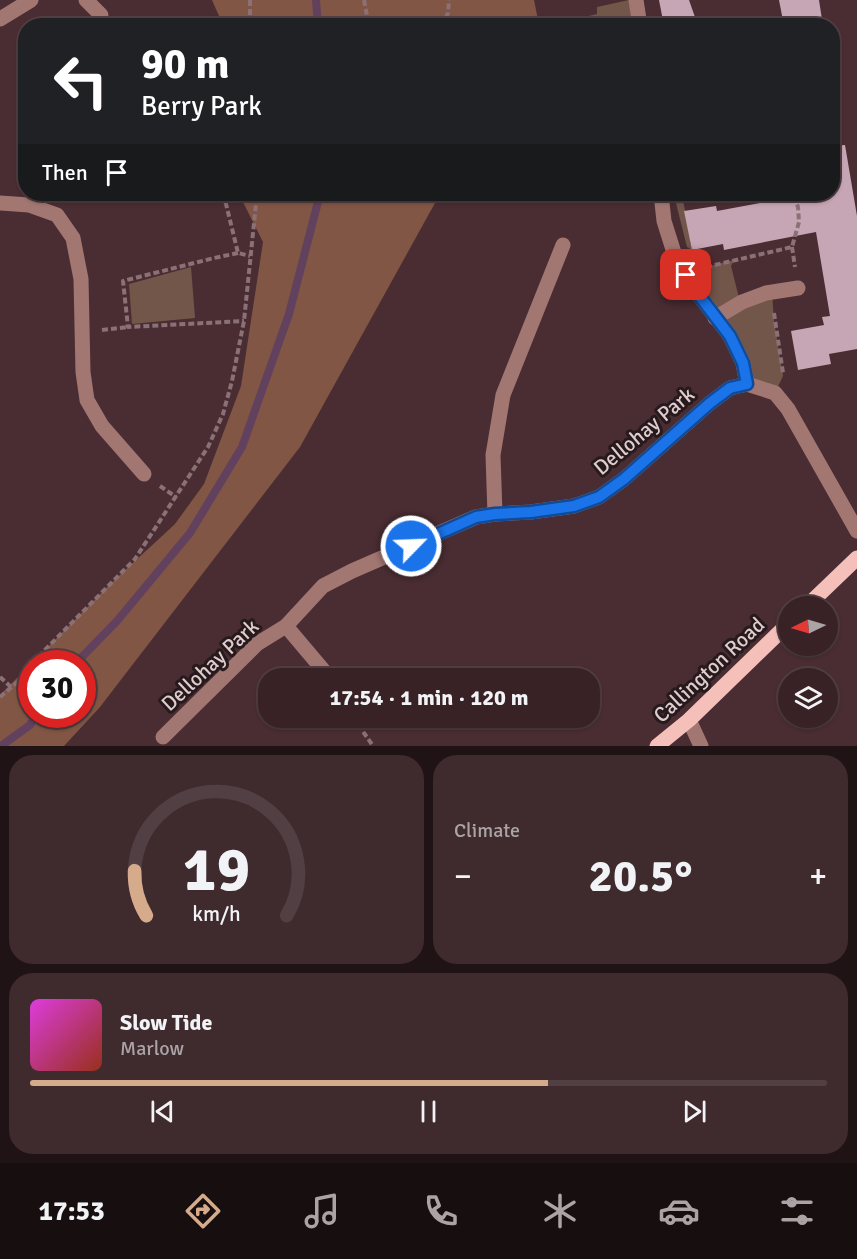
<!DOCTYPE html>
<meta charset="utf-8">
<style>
:root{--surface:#382226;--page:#3f2a2e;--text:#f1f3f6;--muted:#aba4a7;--line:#523f43;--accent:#d6ab8b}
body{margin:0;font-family:Signika,sans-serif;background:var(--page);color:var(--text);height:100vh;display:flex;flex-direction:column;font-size:22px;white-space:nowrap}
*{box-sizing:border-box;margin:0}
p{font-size:20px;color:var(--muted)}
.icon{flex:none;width:33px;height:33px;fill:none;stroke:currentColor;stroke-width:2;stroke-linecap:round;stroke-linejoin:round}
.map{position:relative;height:746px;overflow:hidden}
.side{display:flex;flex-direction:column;gap:9px;padding:9px;background:#1f1315;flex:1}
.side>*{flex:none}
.hud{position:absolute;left:18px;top:18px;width:822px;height:183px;border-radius:24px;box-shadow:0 2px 4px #0004,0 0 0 2px var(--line);background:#202124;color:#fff;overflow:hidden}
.needle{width:39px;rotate:265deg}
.buttons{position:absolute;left:778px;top:596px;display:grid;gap:12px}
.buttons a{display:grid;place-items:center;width:60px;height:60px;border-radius:50%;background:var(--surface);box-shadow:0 2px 4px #0004,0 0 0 2px var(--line);font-size:30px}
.speed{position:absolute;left:18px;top:650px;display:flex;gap:12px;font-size:30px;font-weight:700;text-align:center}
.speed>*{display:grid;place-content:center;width:78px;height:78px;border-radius:50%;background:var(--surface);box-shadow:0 2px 4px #0004,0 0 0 2px var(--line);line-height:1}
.speed .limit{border:9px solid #d22;background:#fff;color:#111}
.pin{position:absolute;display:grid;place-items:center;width:51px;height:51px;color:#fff;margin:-26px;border-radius:12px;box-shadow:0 3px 9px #0006}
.me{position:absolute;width:66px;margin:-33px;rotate:66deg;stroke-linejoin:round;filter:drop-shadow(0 0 4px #0008)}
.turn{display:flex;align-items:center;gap:21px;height:126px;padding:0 24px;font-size:27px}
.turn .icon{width:78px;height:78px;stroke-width:2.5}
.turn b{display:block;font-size:42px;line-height:51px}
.then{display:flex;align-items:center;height:57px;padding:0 24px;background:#0003;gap:12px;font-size:22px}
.big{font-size:45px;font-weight:700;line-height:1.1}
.side .card{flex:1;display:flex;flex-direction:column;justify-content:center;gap:9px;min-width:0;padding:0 21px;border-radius:24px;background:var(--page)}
.side .dial{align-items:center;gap:0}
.dial svg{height:156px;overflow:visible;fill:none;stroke:var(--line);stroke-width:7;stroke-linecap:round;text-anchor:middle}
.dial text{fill:var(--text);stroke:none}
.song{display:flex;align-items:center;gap:18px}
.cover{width:72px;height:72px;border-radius:9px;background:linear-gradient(135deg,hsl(300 70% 55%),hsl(10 70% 35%))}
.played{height:6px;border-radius:3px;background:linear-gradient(90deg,var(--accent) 65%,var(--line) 65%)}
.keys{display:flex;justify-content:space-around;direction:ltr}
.heat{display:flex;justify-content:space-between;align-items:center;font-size:33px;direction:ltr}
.side .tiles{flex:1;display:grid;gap:9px;grid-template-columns:1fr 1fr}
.card:last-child{grid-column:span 2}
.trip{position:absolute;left:258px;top:668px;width:342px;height:60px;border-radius:24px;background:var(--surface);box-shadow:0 2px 4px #0004,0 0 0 2px var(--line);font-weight:700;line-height:60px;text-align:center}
.menu{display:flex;height:96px;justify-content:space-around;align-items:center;background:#160e0f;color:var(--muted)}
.menu .icon{width:42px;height:42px}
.menu .selected{color:var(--accent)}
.menu b{font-size:27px;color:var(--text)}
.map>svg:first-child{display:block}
</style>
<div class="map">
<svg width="857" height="746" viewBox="0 0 857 746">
<rect width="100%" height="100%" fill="#4a2d33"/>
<g fill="#73564a">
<path d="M 629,0 L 640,26 L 548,26 L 597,14 L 597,7 Z"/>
<path d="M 675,194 L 682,194 L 692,250 L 687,247 L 676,203 Z"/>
<path d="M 734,260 L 731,266 L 740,302 L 772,292 L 774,321 L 783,376 L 775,393 L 747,384 L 743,363 L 686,275 L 710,266 Z"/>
<path d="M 191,267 L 195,318 L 132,324 L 129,284 Z"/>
</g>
<g fill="#815644">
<path d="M 212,0 L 534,0 L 539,25 L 223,25 Z"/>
<path d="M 239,194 L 440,194 L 300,447 L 100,707 L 64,746 L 0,746 L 0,695 L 32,663 L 32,714 L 82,714 L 82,663 L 32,663 L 108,586 L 175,524 L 204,484 L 241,386 L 263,242 Z"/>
</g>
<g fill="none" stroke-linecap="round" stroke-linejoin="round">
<g stroke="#62415e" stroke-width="8">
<path d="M 316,0 L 318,26"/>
<path d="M 76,663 L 117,621 L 190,533 L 242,447 L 289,314 L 320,194"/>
<path d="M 1,746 L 30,725 L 37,714"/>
</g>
</g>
<g fill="#c6a5b4">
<path d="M 659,0 L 689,0 L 696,20 L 664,26 Z"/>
<path d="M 779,0 L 819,0 L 823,26 L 784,26 Z"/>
<path d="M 845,145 L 857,216 L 857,349 L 829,354 L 831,364 L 798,370 L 791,331 L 824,325 L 822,317 L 830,316 L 816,232 L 724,250 L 723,244 L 692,250 L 684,211 L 716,206 L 717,211 L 809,194 L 832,194 L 832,146 Z"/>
</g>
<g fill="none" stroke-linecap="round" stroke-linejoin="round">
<g stroke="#8a7176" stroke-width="4" stroke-dasharray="6 3" stroke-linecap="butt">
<path d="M 250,0 L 250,26"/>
<path d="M 364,0 L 369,26"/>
<path d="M 442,26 L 448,13 L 449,0"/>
<path d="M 222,194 L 226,204 L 238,253 L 250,256"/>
<path d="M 792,247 L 795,267"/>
<path d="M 238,253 L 214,258 L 123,281 L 128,327 L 244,321"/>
<path d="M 706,267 L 792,247 L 799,222 L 798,207 L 793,194"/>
<path d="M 774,313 L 783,373"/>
<path d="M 102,330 L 128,327"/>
<path d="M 160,486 L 176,497"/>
<path d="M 32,663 L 135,559 L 208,447 L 223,414 L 232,381 L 244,321 L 257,194"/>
<path d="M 0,677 L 11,687"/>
<path d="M 0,697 L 20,680 L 32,663"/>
<path d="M 353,717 L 373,746"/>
</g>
<g stroke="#a27772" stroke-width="15">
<path d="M 86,0 L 101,15"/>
<path d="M 636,0 L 640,26"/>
<path d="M 0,19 L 31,0"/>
<path d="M 661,194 L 664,221 L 676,259 L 698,294 L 730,336 L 743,363 L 747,384 L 775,393 L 788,409 L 857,531"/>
<path d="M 0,203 L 29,205 L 57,215 L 73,238 L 81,279 L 83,372 L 87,400 L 102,426 L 144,474"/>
<path d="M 715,318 L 742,302 L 766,293 L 798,288"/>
<path d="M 495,514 L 493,455 L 503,395 L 563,245"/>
<path d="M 286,626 L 324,671"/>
<path d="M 689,720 L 701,746"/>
<path d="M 163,737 L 257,644 L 286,626 L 323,586 L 352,571 L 476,517 L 495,514 L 531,512 L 574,506 L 599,497 L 624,479 L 710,403 L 730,388 L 747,384"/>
</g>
<g stroke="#f6c0ba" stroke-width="15">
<path d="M 807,606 L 857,558"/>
<path d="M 657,746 L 689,720 L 789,623"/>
</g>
</g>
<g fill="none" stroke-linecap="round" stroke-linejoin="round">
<defs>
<path id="route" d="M 411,546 L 476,517 L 495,514 L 531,512 L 574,506 L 599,497 L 624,479 L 710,403 L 730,388 L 747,384 L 743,363 L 730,336 L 698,294 L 686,275"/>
</defs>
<use href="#route" stroke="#114b97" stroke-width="15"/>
<use href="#route" stroke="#1a73e8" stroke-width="10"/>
</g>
<g text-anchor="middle" stroke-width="6" stroke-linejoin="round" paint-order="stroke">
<g font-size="21" fill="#dfcccf" stroke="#271a1c">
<text transform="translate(644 431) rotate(-40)" y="7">Dellohay Park</text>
<text transform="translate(210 665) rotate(-43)" y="7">Dellohay Park</text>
<text transform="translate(709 670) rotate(-43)" y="7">Callington Road</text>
</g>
</g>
</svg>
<div class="buttons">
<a><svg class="needle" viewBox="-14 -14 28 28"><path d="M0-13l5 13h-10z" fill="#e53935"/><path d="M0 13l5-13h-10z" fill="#aba4a7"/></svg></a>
<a><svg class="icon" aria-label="layers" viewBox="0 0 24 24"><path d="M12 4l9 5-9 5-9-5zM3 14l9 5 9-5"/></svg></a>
</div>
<div class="speed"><div class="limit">30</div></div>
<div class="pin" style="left:686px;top:275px;background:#d93025"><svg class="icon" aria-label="arrive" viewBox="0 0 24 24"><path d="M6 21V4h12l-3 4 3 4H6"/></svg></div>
<svg class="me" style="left:411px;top:546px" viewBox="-20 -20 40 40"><circle r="17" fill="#1a73e8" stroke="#fff" stroke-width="3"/><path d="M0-11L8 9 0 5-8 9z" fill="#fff"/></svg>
<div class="trip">17:54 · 1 min · 120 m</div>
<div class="hud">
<div class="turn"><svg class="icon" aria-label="left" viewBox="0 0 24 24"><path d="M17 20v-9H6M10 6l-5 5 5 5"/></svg><div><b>90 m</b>Berry Park</div></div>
<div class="then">Then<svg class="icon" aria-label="arrive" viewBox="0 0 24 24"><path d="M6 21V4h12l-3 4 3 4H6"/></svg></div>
</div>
</div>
<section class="side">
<div class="tiles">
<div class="card dial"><svg viewBox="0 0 100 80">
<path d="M14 69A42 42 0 1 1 86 69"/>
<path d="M14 69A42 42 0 0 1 8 46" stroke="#d6ab8b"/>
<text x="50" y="56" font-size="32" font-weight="700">19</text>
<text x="50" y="72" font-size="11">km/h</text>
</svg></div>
<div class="card"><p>Climate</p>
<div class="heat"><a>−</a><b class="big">20.5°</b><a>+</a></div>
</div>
<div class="card">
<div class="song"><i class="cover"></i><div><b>Slow Tide</b><p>Marlow</p></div></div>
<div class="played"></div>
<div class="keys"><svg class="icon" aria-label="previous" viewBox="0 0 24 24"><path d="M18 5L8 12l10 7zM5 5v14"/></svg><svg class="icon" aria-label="pause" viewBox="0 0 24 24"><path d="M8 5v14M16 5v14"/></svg><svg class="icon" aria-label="next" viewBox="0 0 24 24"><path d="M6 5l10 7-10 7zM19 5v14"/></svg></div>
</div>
</div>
</section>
<nav class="menu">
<b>17:53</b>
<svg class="icon selected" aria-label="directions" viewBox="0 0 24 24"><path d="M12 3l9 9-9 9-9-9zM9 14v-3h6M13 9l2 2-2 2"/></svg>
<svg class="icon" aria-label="music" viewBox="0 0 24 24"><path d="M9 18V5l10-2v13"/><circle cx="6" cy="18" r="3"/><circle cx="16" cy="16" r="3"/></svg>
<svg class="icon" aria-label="phone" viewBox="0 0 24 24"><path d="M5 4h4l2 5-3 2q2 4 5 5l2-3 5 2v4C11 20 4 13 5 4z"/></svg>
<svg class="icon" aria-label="climate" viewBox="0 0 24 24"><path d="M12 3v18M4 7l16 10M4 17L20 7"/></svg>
<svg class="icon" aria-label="car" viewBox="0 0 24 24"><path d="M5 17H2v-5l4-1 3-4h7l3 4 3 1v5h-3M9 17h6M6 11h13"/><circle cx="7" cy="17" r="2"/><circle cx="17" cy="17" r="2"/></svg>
<svg class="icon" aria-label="filters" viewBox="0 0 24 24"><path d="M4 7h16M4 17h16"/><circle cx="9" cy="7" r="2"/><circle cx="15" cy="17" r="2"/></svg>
</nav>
